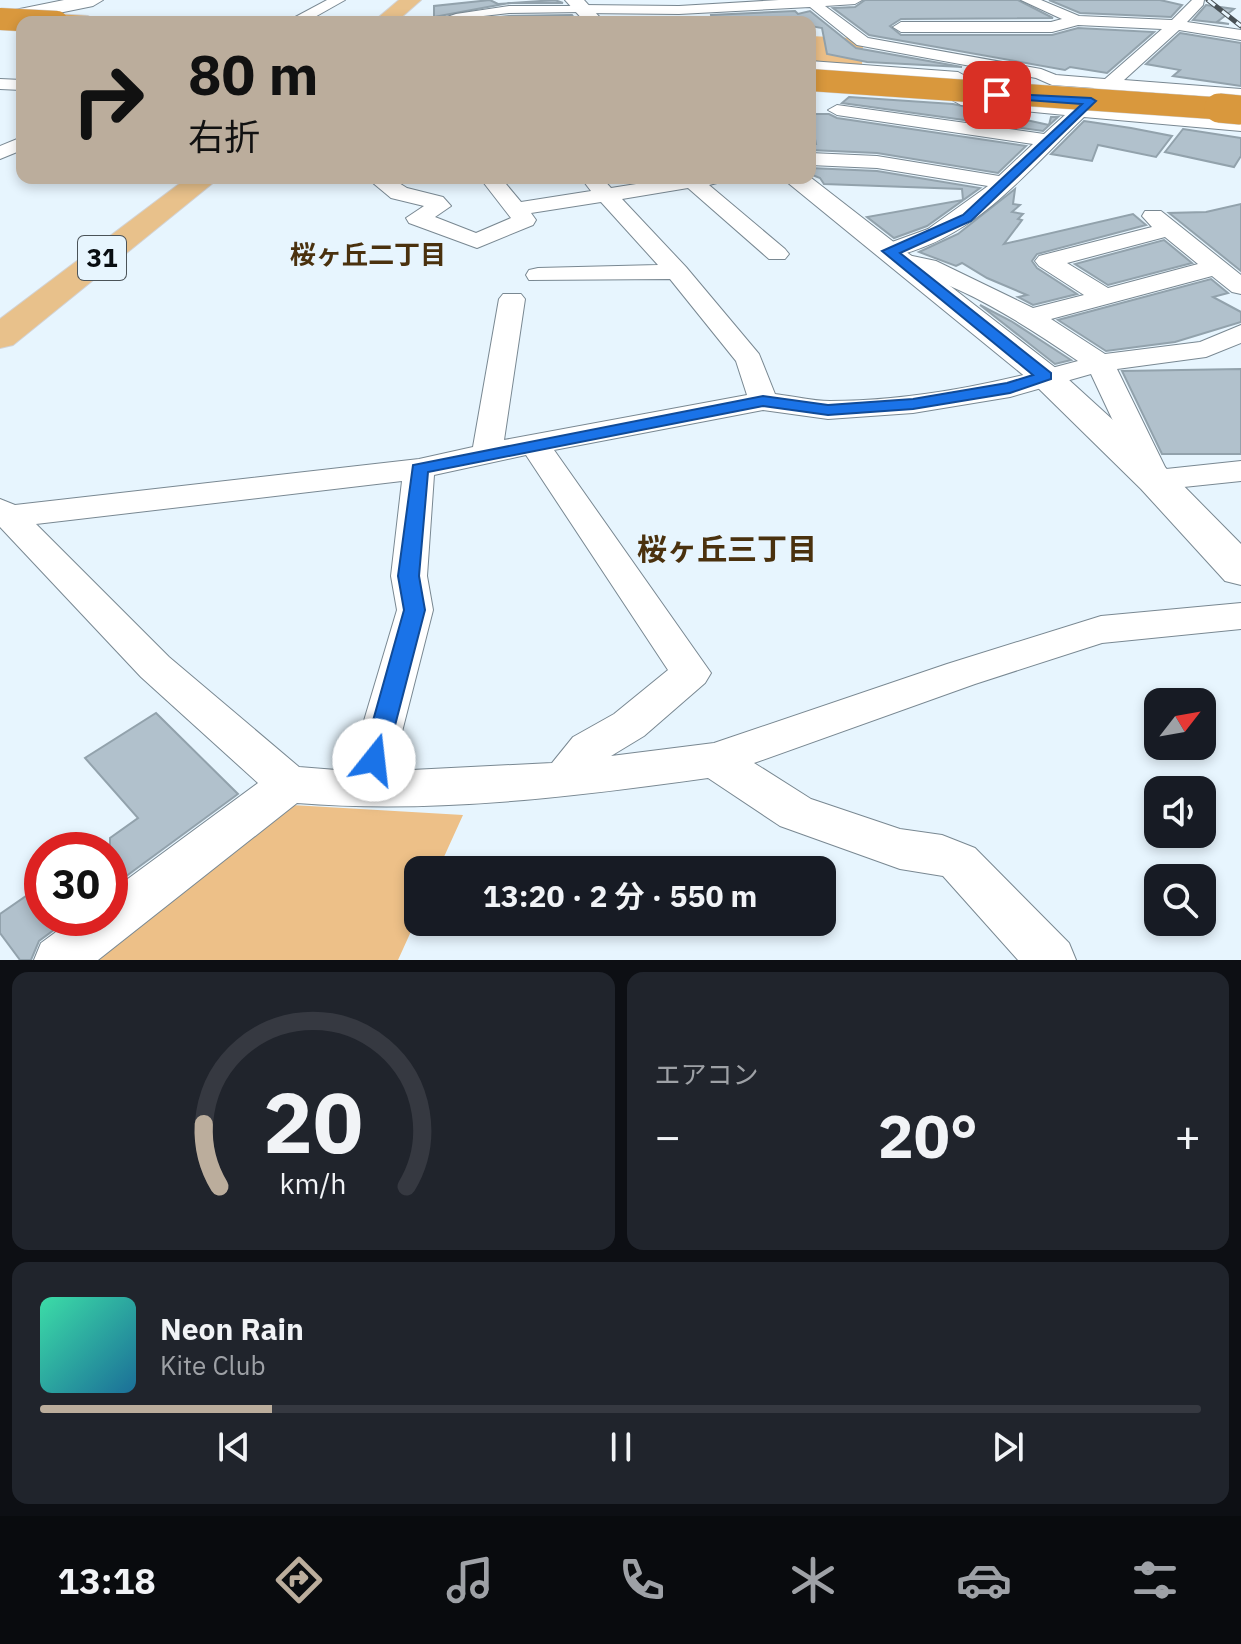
<!DOCTYPE html>
<html lang="ja">
<meta charset="utf-8">
<style>
:root{--surface:#171b24;--page:#20242c;--text:#f1f3f6;--muted:#9ea1a6;--line:#363941;--accent:#bbad9c}
body{margin:0;font-family:"IBM Plex Sans","Noto Sans JP",sans-serif;background:var(--page);color:var(--text);height:100vh;display:flex;flex-direction:column;font-size:30px;white-space:nowrap}
*{box-sizing:border-box;margin:0}
p{font-size:26px;color:var(--muted)}
.icon{flex:none;width:44px;height:44px;fill:none;stroke:currentColor;stroke-width:2;stroke-linecap:round;stroke-linejoin:round}
.map{position:relative;height:960px;overflow:hidden}
.side{display:flex;flex-direction:column;gap:12px;padding:12px;background:#0d0f14;flex:1}
.side>*{flex:none}
.hud{position:absolute;left:16px;top:16px;width:800px;height:168px;border-radius:16px;box-shadow:0 4px 12px #0003;background:#bbad9c;color:#111;overflow:hidden}
.needle{width:52px;rotate:59deg}
.fabs{position:absolute;left:1144px;top:688px;display:grid;gap:16px}
.fabs a{display:grid;place-items:center;width:72px;height:72px;border-radius:16px;background:var(--surface);box-shadow:0 4px 12px #0003;font-size:40px}
.speed{position:absolute;left:24px;top:832px;display:flex;gap:16px;font-size:40px;font-weight:700;text-align:center}
.speed>*{display:grid;place-content:center;width:104px;height:104px;border-radius:50%;background:var(--surface);box-shadow:0 4px 12px #0003;line-height:1}
.speed .limit{border:12px solid #d22;background:#fff;color:#111}
.pin{position:absolute;display:grid;place-items:center;width:68px;height:68px;color:#fff;margin:-34px;border-radius:16px;box-shadow:0 4px 12px #0006}
.me{position:absolute;width:88px;margin:-44px;rotate:16deg;stroke-linejoin:round;filter:drop-shadow(0 0 6px #0008)}
.turn{display:flex;align-items:center;gap:28px;height:168px;padding:0 40px;font-size:36px}
.turn .icon{width:104px;height:104px;stroke-width:2.5}
.turn b{display:block;font-size:56px;line-height:68px}
.big{font-size:60px;font-weight:700;line-height:1.1}
.side .tile{flex:1;display:flex;flex-direction:column;justify-content:center;gap:12px;min-width:0;padding:0 28px;border-radius:16px;background:var(--page)}
.side .dial{align-items:center;gap:0}
.dial svg{height:208px;overflow:visible;fill:none;stroke:var(--line);stroke-width:7;stroke-linecap:round;text-anchor:middle}
.dial text{fill:var(--text);stroke:none}
.song{display:flex;align-items:center;gap:24px}
.cover{width:96px;height:96px;border-radius:12px;background:linear-gradient(135deg,hsl(160 70% 55%),hsl(200 70% 35%))}
.played{height:8px;border-radius:4px;background:linear-gradient(90deg,var(--accent) 20%,var(--line) 20%)}
.keys{display:flex;justify-content:space-around;direction:ltr}
.heat{display:flex;justify-content:space-between;align-items:center;font-size:44px;direction:ltr}
.side .tiles{flex:1;display:grid;gap:12px;grid-template-columns:1fr 1fr}
.tile:last-child{grid-column:span 2}
.trip{position:absolute;left:404px;top:856px;width:432px;height:80px;border-radius:16px;background:var(--surface);box-shadow:0 4px 12px #0003;font-weight:700;line-height:80px;text-align:center}
.tabs{display:flex;height:128px;justify-content:space-around;align-items:center;background:#090b0e;color:var(--muted)}
.tabs .icon{width:56px;height:56px}
.tabs .selected{color:var(--accent)}
.tabs b{font-size:36px;color:var(--text)}
.map>svg:first-child{display:block}
</style>
<div class="map">
<svg width="1241" height="960" viewBox="0 0 1241 960">
<rect width="100%" height="100%" fill="#e7f5fe"/>
<g fill="#edc088">
<path d="M 810,36 L 852,38 L 863,44 L 862,66 L 810,63 Z"/>
<path d="M 292,805 L 463,815 L 438,870 L 418,870 L 418,916 L 398,960 L 95,960 Z"/>
</g>
<g fill="#b1c1cc" stroke="#92a2ac" stroke-width="2">
<path d="M 490,0 L 498,4 L 555,0 L 563,3 L 509,3 L 434,17 L 434,6 Z"/>
<path d="M 865,0 L 1018,0 L 1053,18 L 901,19 L 890,26 L 901,35 L 1052,35 L 1078,28 L 1154,32 L 1107,73 L 1070,67 L 1065,70 L 869,35 L 833,8 L 855,7 Z"/>
<path d="M 1049,0 L 1160,0 L 1182,5 L 1171,17 L 1080,13 Z"/>
<path d="M 1206,5 L 1234,9 L 1217,22 L 1229,24 L 1193,20 Z"/>
<path d="M 795,11 L 798,14 L 810,11 L 856,48 L 962,67 L 867,62 L 827,54 L 822,28 L 810,26 L 810,22 L 712,22 L 711,15 Z"/>
<path d="M 572,15 L 577,22 L 473,20 L 509,16 Z"/>
<path d="M 1180,33 L 1241,43 L 1241,86 L 1173,76 L 1180,70 L 1146,64 Z"/>
<path d="M 849,97 L 953,104 L 1049,125 L 1051,117 L 1058,117 L 1043,131 L 842,103 Z"/>
<path d="M 810,114 L 829,114 L 837,118 L 1026,146 L 998,173 L 877,153 L 810,150 L 810,144 L 816,144 Z"/>
<path d="M 1084,121 L 1131,128 L 1172,136 L 1156,157 L 1098,145 L 1092,161 L 1051,154 Z"/>
<path d="M 1183,129 L 1241,138 L 1241,156 L 1234,167 L 1165,152 Z"/>
<path d="M 810,168 L 877,171 L 980,188 L 927,226 L 894,238 L 867,217 L 963,200 L 962,189 L 824,184 L 820,178 L 810,174 Z"/>
<path d="M 1015,189 L 1013,204 L 1020,205 L 1012,212 L 1023,214 L 1018,219 L 1022,220 L 1004,244 L 1133,214 L 1146,225 L 1037,254 L 1032,261 L 1037,268 L 1077,294 L 1033,305 L 1018,297 L 1027,295 L 987,278 L 962,263 L 956,266 L 919,252 L 958,234 Z"/>
<path d="M 1241,204 L 1241,271 L 1169,213 L 1206,212 Z"/>
<path d="M 1164,240 L 1192,263 L 1108,285 L 1075,264 Z"/>
<path d="M 1211,279 L 1228,293 L 1213,297 L 1241,312 L 1241,322 L 1175,342 L 1106,351 L 1058,320 Z"/>
<path d="M 980,305 L 1011,321 L 1071,360 L 1055,364 Z"/>
<path d="M 1241,369 L 1241,454 L 1162,454 L 1122,371 Z"/>
<path d="M 156,713 L 238,794 L 110,888 L 110,838 L 138,818 L 85,758 Z"/>
<path d="M 42,885 L 42,918 L 70,918 L 39,941 L 31,960 L 20,960 L 0,933 L 0,914 Z"/>
</g>
<g fill="none" stroke-linecap="round" stroke-linejoin="round">
<defs>
<path id="pedestrian" d="M 509,6 L 582,6 L 587,9 L 582,12 L 509,13 L 432,22 L 456,14 Z"/>
<g id="minor">
<path d="M 327,0 L 345,0 L 306,22 L 286,22 Z"/>
<path d="M 779,0 L 862,0 L 855,4 L 825,6 L 868,38 L 1041,69 L 1056,75 L 1105,79 L 1162,29 L 1078,25 L 1052,32 L 901,32 L 893,27 L 901,22 L 1051,22 L 1062,19 L 1021,0 L 1041,0 L 1079,16 L 1172,20 L 1192,0 L 1204,0 L 1203,5 L 1187,22 L 1241,30 L 1241,40 L 1179,30 L 1124,80 L 1241,89 L 1241,99 L 1113,90 L 1095,106 L 1241,119 L 1241,131 L 1084,117 C 1029,169 980,233 903,254 L 936,261 L 1033,308 L 1084,295 L 1039,266 L 1035,261 L 1039,256 L 1152,227 L 1142,216 L 1145,211 L 1161,211 L 1241,275 L 1241,294 L 1232,292 L 1212,276 L 1051,319 L 1105,354 L 1200,342 L 1241,325 L 1241,343 L 1206,357 L 1117,369 L 1166,469 L 1241,461 L 1241,481 L 1155,490 L 1144,487 L 1091,374 L 1010,397 L 913,413 L 828,419 L 763,410 L 554,450 L 711,673 L 705,683 L 644,736 L 611,756 L 714,743 L 947,664 L 1101,616 L 1241,603 L 1241,629 L 1102,643 L 975,684 L 754,763 L 811,799 L 900,829 L 942,835 L 975,848 L 1069,943 L 1076,960 L 1018,960 L 943,876 L 900,869 L 780,826 L 708,778 C 572,797 434,814 297,803 L 98,960 L 34,960 L 41,943 L 75,918 L 110,918 L 110,892 L 258,783 L 141,677 L 0,527 L 0,499 L 15,505 L 419,459 L 473,447 L 499,299 L 503,294 L 521,294 L 525,299 L 504,440 L 747,395 L 736,361 L 670,279 L 529,280 L 526,275 L 529,270 L 538,268 L 658,265 L 601,202 L 531,213 L 536,220 L 533,225 L 477,248 L 409,223 L 406,218 L 424,206 L 391,198 L 367,178 L 391,178 L 407,188 L 443,197 L 451,206 L 435,217 L 476,233 L 511,218 L 480,178 L 501,178 L 521,202 L 591,191 L 581,178 L 602,178 L 611,188 L 674,178 L 724,178 L 721,182 L 709,185 L 785,249 L 789,254 L 785,259 L 769,259 L 688,188 L 622,199 L 686,267 L 759,354 L 775,394 C 793,396 812,401 830,401 C 914,401 997,383 1078,361 C 1021,322 960,283 893,266 L 889,261 L 892,257 L 881,256 L 877,251 L 881,246 L 928,229 L 988,186 L 877,168 L 810,165 L 810,153 L 877,156 L 999,176 L 1033,144 L 837,115 L 828,110 L 837,105 L 1044,134 L 1065,115 L 961,105 L 952,100 L 961,95 L 1076,105 L 1094,88 L 1052,85 L 1036,78 L 857,45 L 810,7 L 679,14 L 582,13 L 575,9 L 582,5 L 679,6 ZM 1165,237 L 1198,264 L 1108,288 L 1067,263 ZM 526,455 L 668,670 L 614,714 L 573,737 L 552,763 L 392,771 L 433,610 L 427,576 L 434,475 ZM 402,481 L 391,576 L 397,610 L 349,771 L 299,767 L 169,657 L 36,524 Z"/>
<path d="M 810,61 L 958,72 L 967,77 L 958,82 L 810,71 Z"/>
<path d="M 0,79 L 22,80 L 22,90 L 0,89 Z"/>
<path d="M 22,137 L 22,150 L 0,159 L 0,146 Z"/>
</g>
<g id="tertiary">
<path d="M 565,0 L 584,0 L 604,22 L 585,22 Z"/>
<path d="M 810,177 L 1057,369 L 1169,471 L 1241,544 L 1241,585 L 1225,581 L 1141,489 L 1033,383 L 782,178 Z"/>
</g>
<path id="secondary" d="M 64,0 L 103,0 L 93,6 L 0,25 L 0,13 Z"/>
<g id="primary">
<path d="M 399,0 L 421,0 L 396,22 L 373,22 Z"/>
<path d="M 187,178 L 219,178 L 13,345 L 0,348 L 0,319 Z"/>
</g>
<path id="trunk" d="M 6,11 L 88,16 L 98,22 L 22,24 L 0,22 L 0,12 Z"/>
</defs>
<use href="#pedestrian" stroke="#798892" stroke-width="2"/>
<use href="#minor" stroke="#798892" stroke-width="2"/>
<use href="#tertiary" stroke="#798892" stroke-width="2"/>
<use href="#secondary" stroke="#798892" stroke-width="2"/>
<use href="#primary" stroke="#d3d3d4" stroke-width="2"/>
<use href="#trunk" stroke="#d3d3d4" stroke-width="2"/>
<use href="#pedestrian" fill="#fff" fill-rule="evenodd"/>
<use href="#minor" fill="#fff" fill-rule="evenodd"/>
<use href="#tertiary" fill="#fff" fill-rule="evenodd"/>
<use href="#secondary" fill="#fff" fill-rule="evenodd"/>
<use href="#primary" fill="#e8c18b" fill-rule="evenodd"/>
<use href="#trunk" fill="#e0ac64" fill-rule="evenodd"/>
<defs>
<path id="rail" d="M 1208,0 L 1241,26"/>
</defs>
<use href="#rail" stroke="#495156" stroke-width="5"/>
<use href="#rail" stroke="#e7f5fe" stroke-width="3" stroke-dasharray="9" stroke-linecap="butt"/>
<defs>
<g id="motorway-bridge-far1">
<path d="M 0,19 L 57,22"/>
<path d="M 810,80 L 1241,110"/>
</g>
<path id="motorway-bridge" d="M 1219,108 L 1241,110"/>
</defs>
<use href="#motorway-bridge-far1" stroke="#d3d3d4" stroke-width="23" stroke-linecap="butt"/>
<use href="#motorway-bridge" stroke="#d3d3d4" stroke-width="30" stroke-linecap="butt"/>
<use href="#motorway-bridge-far1" stroke="#d9983d" stroke-width="22"/>
<use href="#motorway-bridge" stroke="#d9983d" stroke-width="29"/>
</g>
<path fill="#1a73e8" stroke="#114b97" stroke-width="2" d="M 994,93 L 1091,98 L 1096,101 L 971,221 L 900,253 L 1051,373 L 1051,379 L 1010,393 L 913,409 L 828,415 L 763,406 L 428,472 L 419,576 L 425,610 L 386,760 L 382,767 L 374,769 L 365,767 L 362,760 L 404,610 L 398,576 L 413,465 L 763,396 L 828,405 L 913,399 L 1007,383 L 1033,375 L 882,251 L 963,215 L 1082,104 L 997,98 L 992,95 Z"/>
<g text-anchor="middle" stroke-width="7" stroke-linejoin="round" paint-order="stroke">
<g font-size="26" font-weight="bold" fill="#4a310e" stroke="#e7f5fe">
<text x="368" y="264">桜ヶ丘二丁目</text>
</g>
<rect fill="#e7f5fe" stroke="#4b5358" stroke-width="2" x="78" y="236" width="48" height="44" rx="6"/>
<g font-size="26" font-weight="bold" fill="#080d11">
<text x="102" y="267">31</text>
</g>
<g font-size="30" font-weight="bold" fill="#4a310e" stroke="#e7f5fe">
<text x="727" y="560">桜ヶ丘三丁目</text>
</g>
</g>
</svg>
<div class="fabs">
<a><svg class="needle" viewBox="-14 -14 28 28"><path d="M0-13l5 13h-10z" fill="#e53935"/><path d="M0 13l5-13h-10z" fill="#9ea1a6"/></svg></a>
<a><svg class="icon" aria-label="sound" viewBox="0 0 24 24"><path d="M4 9h4l5-4v14l-5-4H4zM17 9q2 3 0 6"/></svg></a>
<a><svg class="icon" aria-label="search" viewBox="0 0 24 24"><circle cx="10" cy="10" r="6"/><path d="M15 15l6 6"/></svg></a>
</div>
<div class="speed"><div class="limit">30</div></div>
<div class="pin" style="left:997px;top:95px;background:#d93025"><svg class="icon" aria-label="arrive" viewBox="0 0 24 24"><path d="M6 21V4h12l-3 4 3 4H6"/></svg></div>
<svg class="me" style="left:374px;top:760px" viewBox="-20 -20 40 40"><circle r="19" fill="#fff"/><path d="M0-13L10 11 0 6-10 11z" fill="#1a73e8"/></svg>
<div class="trip">13:20 · 2 分 · 550 m</div>
<div class="hud">
<div class="turn"><svg class="icon" aria-label="right" viewBox="0 0 24 24"><path d="M7 20v-9h11M14 6l5 5-5 5"/></svg><div><b>80 m</b>右折</div></div>
</div>
</div>
<section class="side">
<div class="tiles">
<div class="tile dial"><svg viewBox="0 0 100 80">
<path d="M14 69A42 42 0 1 1 86 69"/>
<path d="M14 69A42 42 0 0 1 8 45" stroke="#bbad9c"/>
<text x="50" y="56" font-size="32" font-weight="700">20</text>
<text x="50" y="72" font-size="11">km/h</text>
</svg></div>
<div class="tile"><p>エアコン</p>
<div class="heat"><a>−</a><b class="big">20°</b><a>+</a></div>
</div>
<div class="tile">
<div class="song"><i class="cover"></i><div><b>Neon Rain</b><p>Kite Club</p></div></div>
<div class="played"></div>
<div class="keys"><svg class="icon" aria-label="previous" viewBox="0 0 24 24"><path d="M18 5L8 12l10 7zM5 5v14"/></svg><svg class="icon" aria-label="pause" viewBox="0 0 24 24"><path d="M8 5v14M16 5v14"/></svg><svg class="icon" aria-label="next" viewBox="0 0 24 24"><path d="M6 5l10 7-10 7zM19 5v14"/></svg></div>
</div>
</div>
</section>
<nav class="tabs">
<b>13:18</b>
<svg class="icon selected" aria-label="directions" viewBox="0 0 24 24"><path d="M12 3l9 9-9 9-9-9zM9 14v-3h6M13 9l2 2-2 2"/></svg>
<svg class="icon" aria-label="music" viewBox="0 0 24 24"><path d="M9 18V5l10-2v13"/><circle cx="6" cy="18" r="3"/><circle cx="16" cy="16" r="3"/></svg>
<svg class="icon" aria-label="phone" viewBox="0 0 24 24"><path d="M5 4h4l2 5-3 2q2 4 5 5l2-3 5 2v4C11 20 4 13 5 4z"/></svg>
<svg class="icon" aria-label="climate" viewBox="0 0 24 24"><path d="M12 3v18M4 7l16 10M4 17L20 7"/></svg>
<svg class="icon" aria-label="car" viewBox="0 0 24 24"><path d="M5 17H2v-5l4-1 3-4h7l3 4 3 1v5h-3M9 17h6M6 11h13"/><circle cx="7" cy="17" r="2"/><circle cx="17" cy="17" r="2"/></svg>
<svg class="icon" aria-label="filters" viewBox="0 0 24 24"><path d="M4 7h16M4 17h16"/><circle cx="9" cy="7" r="2"/><circle cx="15" cy="17" r="2"/></svg>
</nav>
